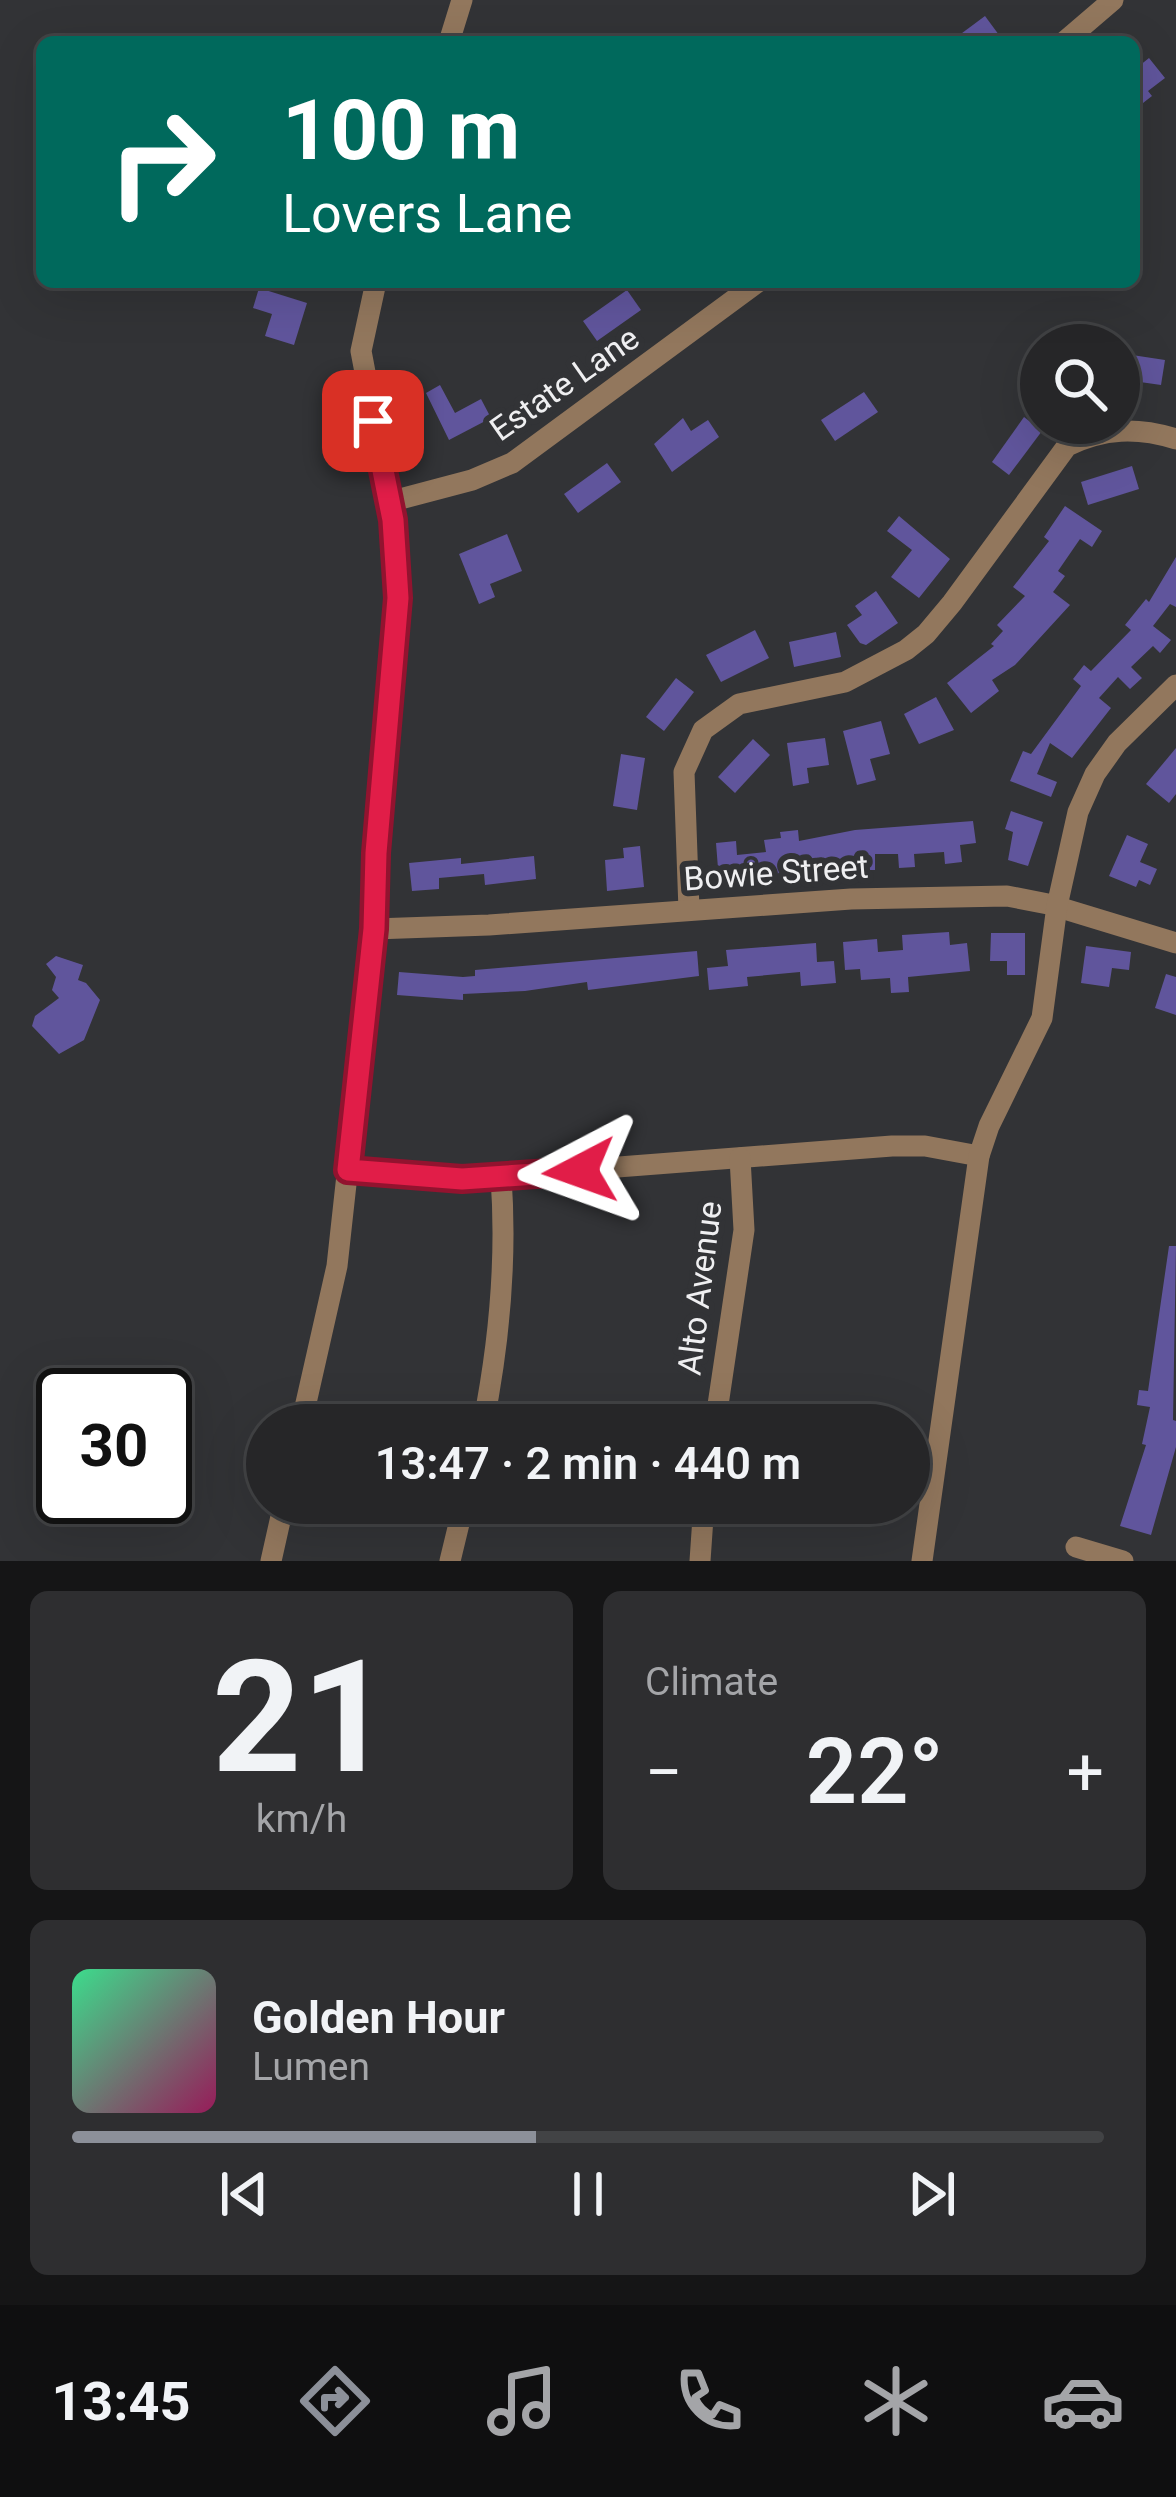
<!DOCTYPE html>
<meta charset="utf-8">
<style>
:root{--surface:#262628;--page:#2e2e30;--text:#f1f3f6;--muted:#a4a5a8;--line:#424345;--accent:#8c9099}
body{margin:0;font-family:Roboto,sans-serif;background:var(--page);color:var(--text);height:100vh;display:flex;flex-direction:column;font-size:45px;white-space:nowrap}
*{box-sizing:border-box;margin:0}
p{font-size:39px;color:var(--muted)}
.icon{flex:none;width:66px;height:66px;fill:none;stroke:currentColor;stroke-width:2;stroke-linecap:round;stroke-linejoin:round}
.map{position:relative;height:1561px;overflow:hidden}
.panel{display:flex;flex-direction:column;gap:30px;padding:30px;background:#151516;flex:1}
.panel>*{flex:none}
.hud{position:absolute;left:36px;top:36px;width:1104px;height:252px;border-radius:18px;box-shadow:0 12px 48px #0002,0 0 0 3px var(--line);background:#00695c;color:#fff;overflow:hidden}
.tools{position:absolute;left:1020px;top:324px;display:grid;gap:24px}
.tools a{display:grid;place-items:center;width:120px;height:120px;border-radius:50%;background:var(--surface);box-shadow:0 12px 48px #0002,0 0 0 3px var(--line);font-size:60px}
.speed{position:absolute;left:36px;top:1368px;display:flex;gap:24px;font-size:60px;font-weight:700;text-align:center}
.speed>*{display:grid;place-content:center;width:156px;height:156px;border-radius:50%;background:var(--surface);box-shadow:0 12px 48px #0002,0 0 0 3px var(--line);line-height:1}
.speed .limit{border:6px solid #111;border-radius:18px;background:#fff;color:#111}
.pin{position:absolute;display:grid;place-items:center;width:102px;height:102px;color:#fff;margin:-51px;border-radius:24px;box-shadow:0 6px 18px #0006}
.me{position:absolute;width:132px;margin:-66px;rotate:266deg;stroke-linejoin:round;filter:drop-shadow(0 0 9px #0008)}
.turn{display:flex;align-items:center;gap:42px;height:252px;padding:0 48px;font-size:54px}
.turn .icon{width:156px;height:156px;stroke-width:2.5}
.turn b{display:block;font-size:84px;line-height:102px}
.big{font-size:90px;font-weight:600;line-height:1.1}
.panel .widget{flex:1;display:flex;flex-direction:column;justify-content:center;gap:18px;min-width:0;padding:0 42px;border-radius:18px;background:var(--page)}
.panel .dial{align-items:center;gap:0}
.dial b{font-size:156px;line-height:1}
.song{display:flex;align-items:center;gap:36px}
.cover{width:144px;height:144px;border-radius:18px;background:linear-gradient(135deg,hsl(150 70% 55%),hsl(330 70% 35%))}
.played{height:12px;border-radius:6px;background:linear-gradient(90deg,var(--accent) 45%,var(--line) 45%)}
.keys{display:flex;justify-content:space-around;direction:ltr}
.heat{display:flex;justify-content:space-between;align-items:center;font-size:66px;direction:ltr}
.panel .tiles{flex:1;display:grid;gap:30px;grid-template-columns:1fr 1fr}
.widget:last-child{grid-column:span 2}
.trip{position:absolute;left:246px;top:1404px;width:684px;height:120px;border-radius:60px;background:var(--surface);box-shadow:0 12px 48px #0002,0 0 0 3px var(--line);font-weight:600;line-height:120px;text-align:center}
.tab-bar{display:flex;height:192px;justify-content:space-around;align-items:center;background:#0f0f10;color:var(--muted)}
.tab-bar .icon{width:84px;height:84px}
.tab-bar .selected{color:var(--accent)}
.tab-bar b{font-size:54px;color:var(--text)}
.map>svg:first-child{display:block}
</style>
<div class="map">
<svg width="1176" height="1561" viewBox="0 0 1176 1561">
<rect width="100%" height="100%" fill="#323336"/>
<g fill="#60559c">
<path d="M 985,16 L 999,35 L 989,42 L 950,42 Z"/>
<path d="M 1149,58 L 1165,78 L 1148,91 L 1152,96 L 1134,110 L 1134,70 Z"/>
<path d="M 259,288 L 307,303 L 294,345 L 265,336 L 272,314 L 253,308 Z"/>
<path d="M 627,290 L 641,310 L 597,341 L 583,321 Z"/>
<path d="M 1119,353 L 1165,360 L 1161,385 L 1119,379 Z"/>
<path d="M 440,385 L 455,413 L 481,399 L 491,418 L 449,440 L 426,393 Z"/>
<path d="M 864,392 L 878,412 L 835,441 L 821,420 Z"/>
<path d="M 1024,417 L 1042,431 L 1009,475 L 992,462 Z"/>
<path d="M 683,418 L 691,431 L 708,420 L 719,437 L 672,472 L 654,444 Z"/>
<path d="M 607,463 L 621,482 L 578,513 L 564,494 Z"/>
<path d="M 1132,466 L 1139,489 L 1088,505 L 1081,482 Z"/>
<path d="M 1065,506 L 1102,531 L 1092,547 L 1080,539 L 1058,571 L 1065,576 L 1053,592 L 1070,605 L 1015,665 L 992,680 L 999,691 L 971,713 L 947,683 L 994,646 L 991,644 L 1003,631 L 997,625 L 1025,596 L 1013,587 L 1049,541 L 1044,537 Z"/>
<path d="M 899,516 L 950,559 L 919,598 L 891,577 L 912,550 L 887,531 Z"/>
<path d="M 507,534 L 522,571 L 490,584 L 495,597 L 479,604 L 459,554 Z"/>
<path d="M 1176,557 L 1176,607 L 1170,604 L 1153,626 L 1171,640 L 1160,653 L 1153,646 L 1131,667 L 1142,678 L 1130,689 L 1118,677 L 1099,698 L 1111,708 L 1072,758 L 1050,743 L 1037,774 L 1057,782 L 1051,797 L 1010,781 L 1023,751 L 1031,754 L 1081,686 L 1073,679 L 1084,665 L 1091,671 L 1131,630 L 1125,625 L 1146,599 L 1149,602 Z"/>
<path d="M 876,591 L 898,623 L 866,645 L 860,643 L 847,625 L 862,615 L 855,606 Z"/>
<path d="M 755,630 L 769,658 L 721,682 L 706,655 Z"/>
<path d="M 836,632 L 841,657 L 794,667 L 789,642 Z"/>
<path d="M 676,678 L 694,692 L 664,731 L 646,717 Z"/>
<path d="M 936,697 L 954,730 L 919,744 L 904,714 Z"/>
<path d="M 881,721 L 890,754 L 870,759 L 876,780 L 857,785 L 843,731 Z"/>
<path d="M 825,738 L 829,765 L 807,768 L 809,783 L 793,786 L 787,743 Z"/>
<path d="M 753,739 L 770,755 L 735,793 L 718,777 Z"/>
<path d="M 1176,748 L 1176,794 L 1169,803 L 1146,784 Z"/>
<path d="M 621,754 L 645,758 L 637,810 L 613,806 Z"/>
<path d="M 1011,811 L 1043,822 L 1028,866 L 1008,860 L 1013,832 L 1005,829 Z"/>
<path d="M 973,821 L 976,843 L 960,845 L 962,862 L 945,864 L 944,852 L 914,854 L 915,867 L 899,868 L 898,854 L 875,854 L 875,870 L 855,870 L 855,861 L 828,865 L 829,872 L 814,874 L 812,859 L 786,862 L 787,876 L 719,881 L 716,843 L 736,841 L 737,855 L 766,852 L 764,840 L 781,838 L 780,832 L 798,830 L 799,841 L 855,830 Z"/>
<path d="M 1127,835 L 1148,844 L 1140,862 L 1157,869 L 1150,885 L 1139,880 L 1136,887 L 1109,876 Z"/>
<path d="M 640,846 L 644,887 L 607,891 L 605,860 L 624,858 L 623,848 Z"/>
<path d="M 534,856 L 536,879 L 485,885 L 484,874 L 439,878 L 439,889 L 412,891 L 409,863 L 461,858 L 461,864 Z"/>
<path d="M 949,932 L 950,945 L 967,943 L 970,971 L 908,977 L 909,992 L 891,993 L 890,978 L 861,980 L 860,969 L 845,970 L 843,942 L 877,939 L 878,952 L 903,950 L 902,935 Z"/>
<path d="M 991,933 L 1025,933 L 1025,975 L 1007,975 L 1007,961 L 990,961 Z"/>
<path d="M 816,943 L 817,962 L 834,961 L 836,983 L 801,986 L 800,972 L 747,977 L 748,986 L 709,990 L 707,968 L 728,966 L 726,950 Z"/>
<path d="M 1086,946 L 1131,952 L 1129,970 L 1112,968 L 1109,987 L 1081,983 Z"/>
<path d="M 697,951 L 699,976 L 588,990 L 587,982 L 525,991 L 463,994 L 463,1000 L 397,995 L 399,972 L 463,977 L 475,976 L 475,970 Z"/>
<path d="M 56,956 L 83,965 L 78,980 L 86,983 L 100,1000 L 84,1040 L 59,1054 L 32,1026 L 35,1016 L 59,998 L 52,990 L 56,977 L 46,964 Z"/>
<path d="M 1166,974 L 1176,977 L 1176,1015 L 1155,1008 Z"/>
<path d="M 1169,1246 L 1176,1246 L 1173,1420 L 1176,1421 L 1176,1447 L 1151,1535 L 1120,1526 L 1146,1445 L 1142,1444 L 1150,1407 L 1137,1405 L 1139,1390 L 1148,1391 Z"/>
</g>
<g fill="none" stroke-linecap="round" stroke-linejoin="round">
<g stroke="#92775d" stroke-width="21">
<path d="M 449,42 L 462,0"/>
<path d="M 1064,42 L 1113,0"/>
<path d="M 389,502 L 472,480 L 512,463 L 758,282"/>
<path d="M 689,910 L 684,772 L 703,730 L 739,704 L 845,682 L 906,650 L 926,634 L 952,603 L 1067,446 C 1104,428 1137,427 1176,439"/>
<path d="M 374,929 L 489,925 L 851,899 L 1007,896 L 1048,904 L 1176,943"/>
<path d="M 348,1170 L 462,1179 L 892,1146 L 925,1146 L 979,1156"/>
<path d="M 301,1425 L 337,1266 L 374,929 L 376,852 L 396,635 L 398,563 L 393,520 L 361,351 L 376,282"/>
<path d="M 483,1425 C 499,1344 507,1259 501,1177"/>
<path d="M 715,1425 L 744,1230 L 740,1158"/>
<path d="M 1076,1547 L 1123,1561"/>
<path d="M 271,1561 L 284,1503"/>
<path d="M 450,1561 L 464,1503"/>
<path d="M 700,1561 L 704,1503"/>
<path d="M 922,1561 L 979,1156 L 989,1126 L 1042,1018 L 1057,906 L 1078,812 L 1095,774 L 1117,743 L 1176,685"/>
</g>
</g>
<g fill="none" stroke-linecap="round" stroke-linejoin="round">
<defs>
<path id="route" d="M 373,421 L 393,520 L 398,598 L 376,853 L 374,929 L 348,1170 L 462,1179 L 580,1171"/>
</defs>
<use href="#route" stroke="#92132f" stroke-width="30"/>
<use href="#route" stroke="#e11d48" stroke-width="21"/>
</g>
<g text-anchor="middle" stroke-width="12" stroke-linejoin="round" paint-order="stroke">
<g font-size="33" fill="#efeff1" stroke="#323336">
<text transform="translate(564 383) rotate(-35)" y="12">Estate Lane</text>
<text transform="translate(776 872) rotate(-4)" y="12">Bowie Street</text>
<text transform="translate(699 1288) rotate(-83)" y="12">Alto Avenue</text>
</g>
</g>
</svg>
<div class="tools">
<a><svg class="icon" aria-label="search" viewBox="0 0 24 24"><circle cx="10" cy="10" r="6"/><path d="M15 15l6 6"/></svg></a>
</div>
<div class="speed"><div class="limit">30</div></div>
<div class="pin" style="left:373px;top:421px;background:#d93025"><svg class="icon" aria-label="arrive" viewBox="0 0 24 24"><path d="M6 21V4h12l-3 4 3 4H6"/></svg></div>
<svg class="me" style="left:580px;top:1171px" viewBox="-20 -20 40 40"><path d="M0-17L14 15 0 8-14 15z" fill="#e11d48" stroke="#fff" stroke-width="4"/></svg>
<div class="trip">13:47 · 2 min · 440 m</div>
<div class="hud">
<div class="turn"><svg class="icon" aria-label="right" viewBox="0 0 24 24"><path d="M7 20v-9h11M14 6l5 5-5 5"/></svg><div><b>100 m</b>Lovers Lane</div></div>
</div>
</div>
<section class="panel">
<div class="tiles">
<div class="widget dial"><b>21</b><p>km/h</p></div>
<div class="widget"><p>Climate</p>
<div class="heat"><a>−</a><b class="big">22°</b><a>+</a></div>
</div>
<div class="widget">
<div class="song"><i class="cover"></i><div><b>Golden Hour</b><p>Lumen</p></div></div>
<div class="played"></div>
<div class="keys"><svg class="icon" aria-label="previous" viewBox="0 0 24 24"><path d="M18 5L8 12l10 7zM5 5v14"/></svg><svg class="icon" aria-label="pause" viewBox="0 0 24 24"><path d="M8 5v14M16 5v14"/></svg><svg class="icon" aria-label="next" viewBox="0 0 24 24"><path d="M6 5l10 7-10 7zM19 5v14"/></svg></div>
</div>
</div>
</section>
<nav class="tab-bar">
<b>13:45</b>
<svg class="icon selected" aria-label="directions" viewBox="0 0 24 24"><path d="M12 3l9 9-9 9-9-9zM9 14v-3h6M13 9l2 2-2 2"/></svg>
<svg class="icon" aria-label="music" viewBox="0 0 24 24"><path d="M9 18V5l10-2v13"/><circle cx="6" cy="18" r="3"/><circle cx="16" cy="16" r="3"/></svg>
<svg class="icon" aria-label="phone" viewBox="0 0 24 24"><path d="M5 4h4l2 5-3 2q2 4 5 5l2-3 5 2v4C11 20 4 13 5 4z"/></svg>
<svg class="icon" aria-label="climate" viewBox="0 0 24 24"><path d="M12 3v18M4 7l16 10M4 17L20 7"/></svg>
<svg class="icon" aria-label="car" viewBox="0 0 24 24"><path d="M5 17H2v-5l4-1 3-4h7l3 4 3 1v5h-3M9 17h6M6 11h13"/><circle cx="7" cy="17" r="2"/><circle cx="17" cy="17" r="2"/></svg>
</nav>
